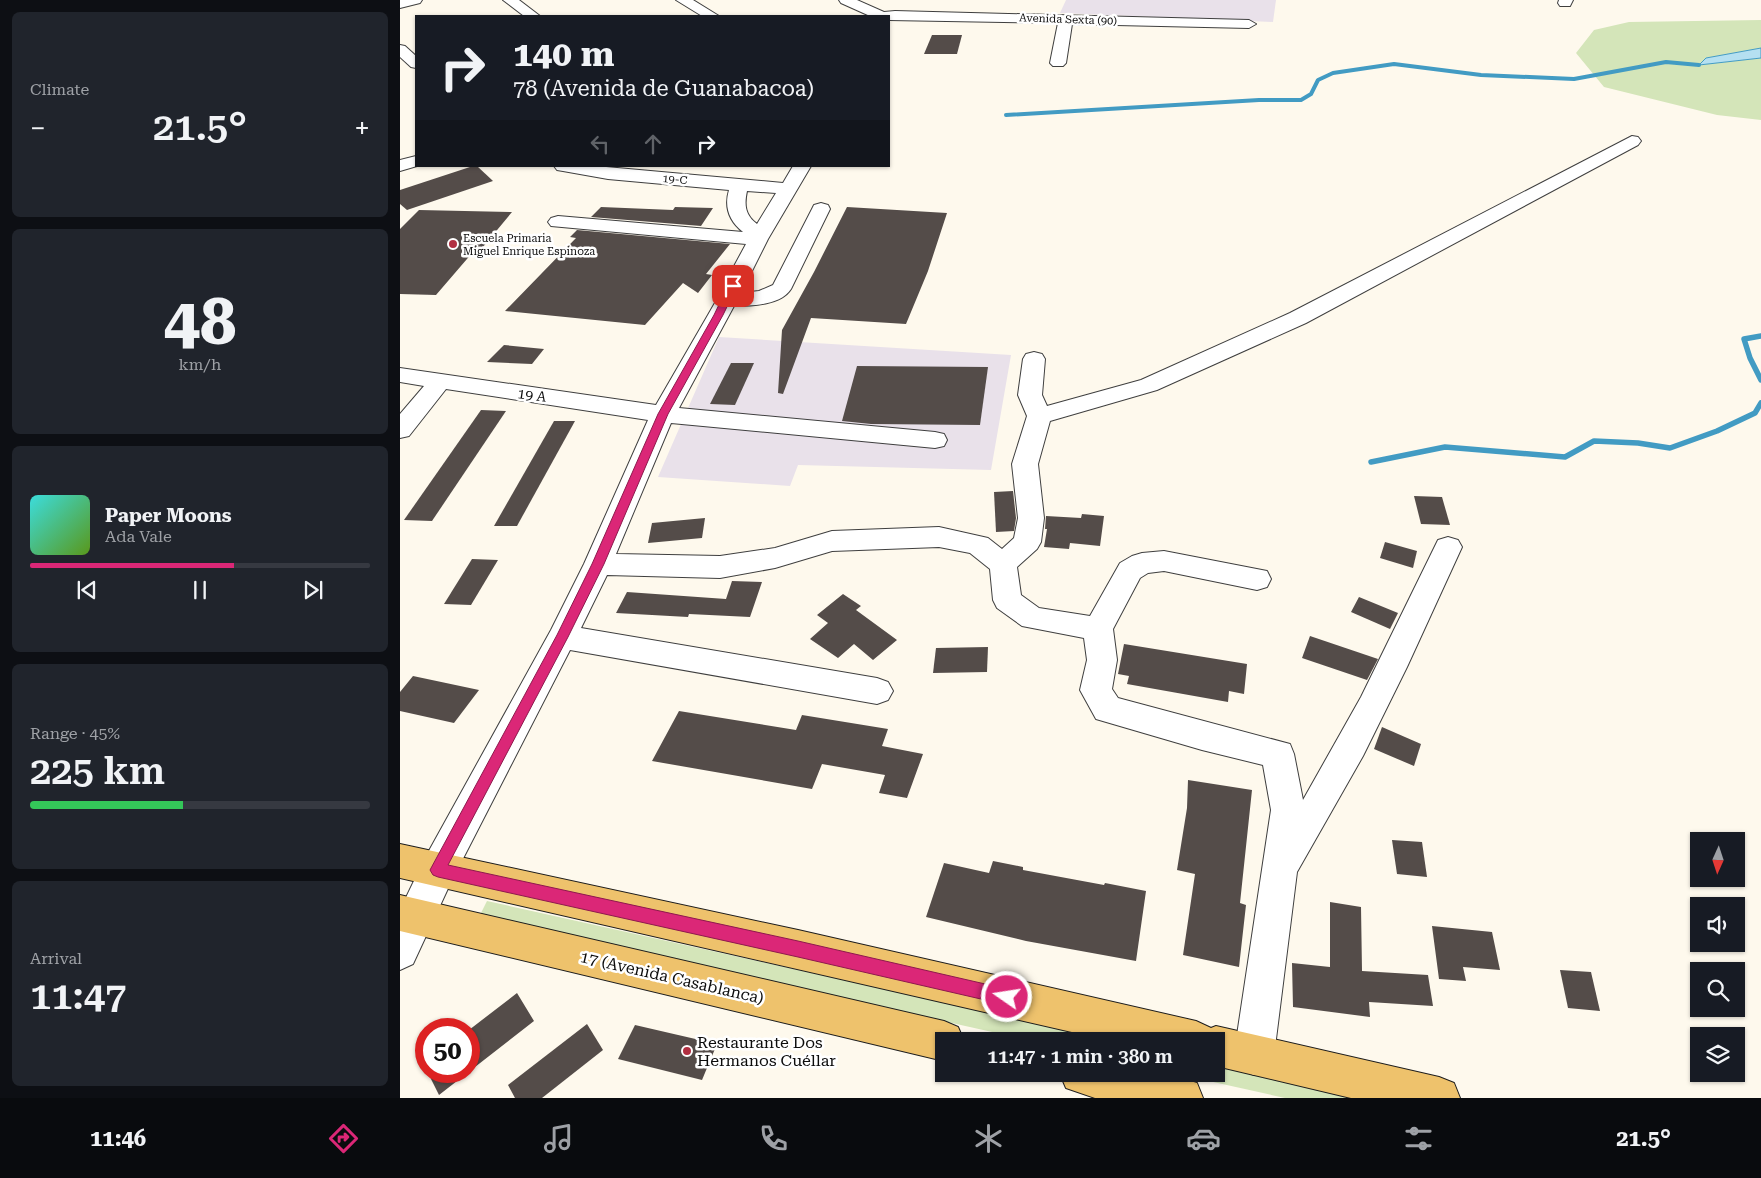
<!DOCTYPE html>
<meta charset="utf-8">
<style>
:root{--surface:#171b24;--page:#20242c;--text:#f1f3f6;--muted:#9ea1a6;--line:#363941;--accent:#db2777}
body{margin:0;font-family:"Roboto Serif",serif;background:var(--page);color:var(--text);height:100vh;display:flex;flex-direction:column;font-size:19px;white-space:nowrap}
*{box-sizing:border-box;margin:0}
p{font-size:16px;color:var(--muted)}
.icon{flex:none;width:28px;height:28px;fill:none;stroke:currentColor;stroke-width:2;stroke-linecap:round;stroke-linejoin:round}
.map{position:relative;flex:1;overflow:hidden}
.drawer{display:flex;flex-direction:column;gap:12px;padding:12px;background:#0d0f14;width:400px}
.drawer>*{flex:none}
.top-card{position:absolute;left:15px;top:15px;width:475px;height:152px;border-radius:0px;box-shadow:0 1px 4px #0004;background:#171b24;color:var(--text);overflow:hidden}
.needle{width:32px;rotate:183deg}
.controls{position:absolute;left:1290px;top:832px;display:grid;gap:10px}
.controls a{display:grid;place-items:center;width:55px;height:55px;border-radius:0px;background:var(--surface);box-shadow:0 1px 4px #0004;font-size:25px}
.speed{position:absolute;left:15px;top:1018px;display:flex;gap:10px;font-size:25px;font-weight:700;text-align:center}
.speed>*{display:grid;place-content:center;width:65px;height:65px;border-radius:50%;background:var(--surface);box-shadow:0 1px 4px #0004;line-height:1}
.speed .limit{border:8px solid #d22;background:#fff;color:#111}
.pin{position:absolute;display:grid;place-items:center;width:42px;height:42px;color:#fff;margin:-21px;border-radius:10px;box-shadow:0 2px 8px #0006}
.me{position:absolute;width:55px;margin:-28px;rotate:283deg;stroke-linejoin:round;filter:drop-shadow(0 0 4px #0008)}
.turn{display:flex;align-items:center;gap:18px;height:105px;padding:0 15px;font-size:22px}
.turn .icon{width:65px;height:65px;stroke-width:2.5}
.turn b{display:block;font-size:35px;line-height:42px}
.lanes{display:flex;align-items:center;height:48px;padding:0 15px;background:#0003;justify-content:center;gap:25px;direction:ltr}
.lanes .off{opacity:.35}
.big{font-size:38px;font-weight:600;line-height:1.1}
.drawer .tile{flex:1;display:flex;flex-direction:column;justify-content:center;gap:8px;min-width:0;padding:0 18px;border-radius:8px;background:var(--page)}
.drawer .dial{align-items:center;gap:0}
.dial b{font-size:65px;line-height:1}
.song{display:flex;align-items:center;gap:15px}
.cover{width:60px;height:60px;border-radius:8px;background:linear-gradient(135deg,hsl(180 70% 55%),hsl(90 70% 35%))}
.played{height:5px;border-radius:2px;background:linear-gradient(90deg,var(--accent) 60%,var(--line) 60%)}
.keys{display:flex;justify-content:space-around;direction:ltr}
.heat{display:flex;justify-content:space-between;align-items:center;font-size:28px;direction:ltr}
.charge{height:8px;border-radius:4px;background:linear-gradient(90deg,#34c759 45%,var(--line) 0)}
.trip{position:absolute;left:535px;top:1032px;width:290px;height:50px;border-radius:0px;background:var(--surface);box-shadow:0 1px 4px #0004;font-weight:600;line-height:50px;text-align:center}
.dock{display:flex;height:80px;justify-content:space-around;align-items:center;background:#090b0e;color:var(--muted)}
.dock .icon{width:35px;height:35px}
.dock .active{color:var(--accent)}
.dock b{font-size:22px;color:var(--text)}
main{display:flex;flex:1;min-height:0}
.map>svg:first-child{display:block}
</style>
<main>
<section class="drawer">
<div class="tile"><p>Climate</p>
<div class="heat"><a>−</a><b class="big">21.5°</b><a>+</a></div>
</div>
<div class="tile dial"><b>48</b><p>km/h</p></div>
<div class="tile">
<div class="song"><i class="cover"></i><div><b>Paper Moons</b><p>Ada Vale</p></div></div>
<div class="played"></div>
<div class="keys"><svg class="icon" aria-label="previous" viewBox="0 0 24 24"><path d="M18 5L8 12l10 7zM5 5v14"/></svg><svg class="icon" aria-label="pause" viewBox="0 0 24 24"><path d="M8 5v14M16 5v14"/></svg><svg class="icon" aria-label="next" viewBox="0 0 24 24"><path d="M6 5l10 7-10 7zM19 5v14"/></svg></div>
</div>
<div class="tile"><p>Range · 45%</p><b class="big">225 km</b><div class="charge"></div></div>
<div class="tile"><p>Arrival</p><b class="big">11:47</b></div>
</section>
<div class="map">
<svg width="1361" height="1098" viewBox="0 0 1361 1098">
<rect width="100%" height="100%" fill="#fef9ed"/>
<g fill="#e9e1ea">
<path d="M 666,0 L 876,0 L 873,22 L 660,13 Z"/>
<path d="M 319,337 L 611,355 L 591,470 L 398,465 L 390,486 L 258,477 Z"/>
</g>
<g fill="#d4e5b9">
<path d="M 1361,20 L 1361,48 L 1306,58 L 1299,65 L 1361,58 L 1361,120 L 1317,115 L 1204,87 L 1176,53 L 1194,30 L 1229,22 Z"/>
<path d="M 87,901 L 718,1041 L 632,1041 L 79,917 Z"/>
<path d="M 816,1063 L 973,1098 L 885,1098 L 777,1074 L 816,1074 Z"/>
</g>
<path fill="#b5e0f1" stroke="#429bc3" d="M 1361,48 L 1361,58 L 1299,65 L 1306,58 Z"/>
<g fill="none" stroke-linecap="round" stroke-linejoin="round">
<path stroke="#429bc3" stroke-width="4" d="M 606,115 L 859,100 L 901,100 L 911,94 L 918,80 L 933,73 L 994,64 L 1081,75 L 1174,79 L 1266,62 L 1299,65"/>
<g stroke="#429bc3" stroke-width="5.5">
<path d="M 1361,336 L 1344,339 L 1350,358 L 1361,380"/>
<path d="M 971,462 L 1045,447 L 1165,457 L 1194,441 L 1238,443 L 1270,448 L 1317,431 L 1355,413 L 1361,403"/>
</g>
</g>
<g fill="#544c49">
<path d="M 532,35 L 562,35 L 557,54 L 524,54 Z"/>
<path d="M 73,166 L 77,166 L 93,181 L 7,210 L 0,204 L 0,190 Z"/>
<path d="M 201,207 L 273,210 L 275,207 L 313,208 L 301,226 L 191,217 Z"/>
<path d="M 447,207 L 547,213 L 528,271 L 506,324 L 411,318 L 383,394 L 378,393 L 382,330 L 414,272 Z"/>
<path d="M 19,210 L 112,212 L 78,253 L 73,252 L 36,295 L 0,294 L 0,229 Z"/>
<path d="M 177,230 L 330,244 L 306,274 L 312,275 L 298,293 L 283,283 L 245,325 L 105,311 L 176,238 L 170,237 Z"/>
<path d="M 104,345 L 144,349 L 132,364 L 87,362 Z"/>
<path d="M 331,363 L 354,363 L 335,405 L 310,404 Z"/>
<path d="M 457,366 L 588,367 L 580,425 L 471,424 L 442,421 Z"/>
<path d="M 81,410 L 106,411 L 32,521 L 4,520 Z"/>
<path d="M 154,421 L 175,421 L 117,526 L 94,526 Z"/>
<path d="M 613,491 L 616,518 L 614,531 L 596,532 L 594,492 Z"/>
<path d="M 1014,496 L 1042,497 L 1050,525 L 1021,524 Z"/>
<path d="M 682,514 L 704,516 L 700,546 L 670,543 L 669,549 L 644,547 L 647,529 L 645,529 L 646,516 L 681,518 Z"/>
<path d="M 305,518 L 302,538 L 248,543 L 252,523 Z"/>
<path d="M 985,542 L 1017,551 L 1013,568 L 980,558 Z"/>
<path d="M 72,559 L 98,560 L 71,605 L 44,604 Z"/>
<path d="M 332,581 L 362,582 L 350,617 L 289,614 L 288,617 L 216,613 L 227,592 L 326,599 Z"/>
<path d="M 443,594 L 461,606 L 456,610 L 497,640 L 473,660 L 454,644 L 438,658 L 410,639 L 428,623 L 417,615 Z"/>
<path d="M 959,597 L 998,613 L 990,629 L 951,612 Z"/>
<path d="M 910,636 L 978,659 L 967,680 L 902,658 Z"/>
<path d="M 724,644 L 847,664 L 844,694 L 829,691 L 828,702 L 727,684 L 729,676 L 718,674 Z"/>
<path d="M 588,647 L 587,672 L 533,673 L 536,648 Z"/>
<path d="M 13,676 L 79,690 L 54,723 L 0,711 L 0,692 Z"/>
<path d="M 279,711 L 396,730 L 402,715 L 488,729 L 482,746 L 523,754 L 507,798 L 479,793 L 485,775 L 422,764 L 412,789 L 252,761 Z"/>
<path d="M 982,727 L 1021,744 L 1014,766 L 974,749 Z"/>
<path d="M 788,780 L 852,790 L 840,903 L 846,905 L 839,967 L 783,955 L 795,874 L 777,870 L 787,808 Z"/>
<path d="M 992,840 L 1022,842 L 1027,877 L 997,874 Z"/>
<path d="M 593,861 L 623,867 L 623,870 L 704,885 L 705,883 L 746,891 L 736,961 L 626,941 L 526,917 L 544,863 L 589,873 Z"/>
<path d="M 930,902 L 961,907 L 962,971 L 1028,975 L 1033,1006 L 969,1002 L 970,1017 L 893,1007 L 892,963 L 930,967 Z"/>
<path d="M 1032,926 L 1092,932 L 1100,970 L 1063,967 L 1066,981 L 1039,979 Z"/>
<path d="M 1160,970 L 1191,972 L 1200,1011 L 1168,1008 Z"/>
<path d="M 117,993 L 134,1021 L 39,1095 L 27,1071 L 69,1071 L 69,1030 Z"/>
<path d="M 187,1024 L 203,1050 L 142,1098 L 115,1098 L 108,1085 Z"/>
<path d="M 235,1025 L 317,1044 L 302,1080 L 218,1059 Z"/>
</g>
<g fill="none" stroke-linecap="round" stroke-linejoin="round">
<defs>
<g id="minor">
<path d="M 0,0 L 22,0 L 20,3 L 0,8 Z"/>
<path d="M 103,0 L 119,0 L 140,16 L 124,16 Z"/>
<path d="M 276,0 L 293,0 L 319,16 L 302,16 Z"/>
<path d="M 439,0 L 457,0 L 484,12 L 495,11 L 849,20 L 856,24 L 849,28 L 672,24 L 666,63 L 663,66 L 653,66 L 650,63 L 658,23 L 489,20 L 489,16 L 470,16 L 441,3 Z"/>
<path d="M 1159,0 L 1173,0 L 1170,6 L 1160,6 L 1158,3 Z"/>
<path d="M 0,45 L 5,46 L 16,56 L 16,68 L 11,67 L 0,57 Z"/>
<path d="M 1232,136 L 1238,137 L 1241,141 L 1238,145 L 906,323 L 757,390 L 650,421 L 638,464 L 644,518 L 641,542 L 637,549 L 617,567 L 621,595 L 639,608 L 690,616 L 720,563 L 732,556 L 742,553 L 764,551 L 867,571 L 871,579 L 867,587 L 857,590 L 764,571 L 748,573 L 740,578 L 713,629 L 717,660 L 712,689 L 718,698 L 890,744 L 894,754 L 903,800 L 961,697 L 1038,540 L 1048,537 L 1058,540 L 1062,547 L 1007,667 L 963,756 L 897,872 L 874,1055 L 868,1069 L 854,1075 L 840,1069 L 834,1055 L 871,810 L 863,765 L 802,750 L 696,719 L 680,690 L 687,660 L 684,638 L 622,626 L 597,608 L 593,600 L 590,569 L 570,553 L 539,547 L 432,551 L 375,568 L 320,578 L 207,575 L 181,628 L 477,678 L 488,682 L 493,691 L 488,700 L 477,704 L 170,650 L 51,882 L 13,964 L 0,970 L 0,910 L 25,858 L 151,630 L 184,564 L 248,420 L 46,389 L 9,436 L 0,438 L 0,414 L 24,386 L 0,382 L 0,368 L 256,405 L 308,315 L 316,301 L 314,299 L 319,294 L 346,244 L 151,226 L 148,222 L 151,218 L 158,216 L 343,232 C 329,221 324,207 329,190 L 208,179 L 163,171 L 157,170 L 154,166 L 195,166 L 383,183 L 393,166 L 411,166 L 368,239 L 341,293 L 359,291 L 373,285 L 412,209 L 414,205 L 421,203 L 428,205 L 430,209 L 391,289 C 381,305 352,306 334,306 L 279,408 L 535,432 L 544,434 L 547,440 L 544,446 L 535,448 L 271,423 L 216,554 L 320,556 L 375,548 L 432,531 L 539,527 L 588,538 L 602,549 L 614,538 L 618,518 L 612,464 L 627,416 L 618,395 L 623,359 L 626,354 L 634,352 L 642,354 L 645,359 L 642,395 L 647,406 L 741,380 L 890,313 ZM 347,191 L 376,193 L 357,224 C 345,215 344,205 347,191 Z"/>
<path d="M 16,156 L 17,166 L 0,171 L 0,160 Z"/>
</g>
<g id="major">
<path d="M 0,844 L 398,930 L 796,1021 L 811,1028 L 816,1026 L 1039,1077 L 1054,1083 L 1060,1098 L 951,1098 L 816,1066 L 816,1041 L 711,1041 L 0,878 Z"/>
<path d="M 0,895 L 544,1021 L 558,1027 L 564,1041 L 544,1041 L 544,1061 L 0,931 Z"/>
<path d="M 660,1074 L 767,1074 L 797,1083 L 803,1098 L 695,1098 L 666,1088 Z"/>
</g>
</defs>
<use href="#minor" stroke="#3f3f3f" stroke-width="2"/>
<use href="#major" stroke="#1d1d1d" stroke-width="2"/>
<use href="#minor" fill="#fff" fill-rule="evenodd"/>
<use href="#major" fill="#eec26c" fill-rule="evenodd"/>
</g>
<path fill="#db2777" stroke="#8e194d" d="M 333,283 L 337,286 L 323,315 L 268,414 L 204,564 L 168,637 L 48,865 L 398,941 L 607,989 L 612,992 L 615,997 L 612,1003 L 607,1005 L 398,957 L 38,877 L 33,875 L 30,870 L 157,635 L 192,564 L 258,414 L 314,315 L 328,286 Z"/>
<g fill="#b12f41" stroke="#fff" stroke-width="2">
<circle cx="53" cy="244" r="5"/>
<circle cx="287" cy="1051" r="5"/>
</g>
<g text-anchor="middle" stroke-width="5" stroke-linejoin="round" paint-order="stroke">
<g font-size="11" fill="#0c0c0c" stroke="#fff">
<text transform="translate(668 19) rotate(2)" y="4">Avenida Sexta (90)</text>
<text transform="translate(275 179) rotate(5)" y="4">19-C</text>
</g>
<g font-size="11" fill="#0c0c0c" stroke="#fff" text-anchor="start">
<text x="63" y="242">Escuela Primaria<tspan x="63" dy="13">Miguel Enrique Espinoza</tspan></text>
</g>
<g font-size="14" fill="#0c0c0c" stroke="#fff">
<text transform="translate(132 395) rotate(8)" y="5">19 A</text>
</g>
<g font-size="16" fill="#0c0c0c" stroke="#fff">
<text transform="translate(272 977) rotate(13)" y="6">17 (Avenida Casablanca)</text>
</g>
<g font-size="16" fill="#0c0c0c" stroke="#fff" text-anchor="start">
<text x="297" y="1048">Restaurante Dos<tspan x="297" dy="18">Hermanos Cuéllar</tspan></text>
</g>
</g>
</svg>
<div class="controls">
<a><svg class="needle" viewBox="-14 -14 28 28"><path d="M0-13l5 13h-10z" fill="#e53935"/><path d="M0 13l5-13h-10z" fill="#9ea1a6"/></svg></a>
<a><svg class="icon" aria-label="sound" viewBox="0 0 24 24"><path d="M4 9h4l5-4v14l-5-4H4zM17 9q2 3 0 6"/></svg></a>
<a><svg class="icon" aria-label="search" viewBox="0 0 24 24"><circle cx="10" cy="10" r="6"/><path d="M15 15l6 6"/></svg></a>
<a><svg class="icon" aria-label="layers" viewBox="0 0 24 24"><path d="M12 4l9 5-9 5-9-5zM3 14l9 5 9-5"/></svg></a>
</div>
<div class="speed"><div class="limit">50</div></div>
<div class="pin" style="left:333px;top:286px;background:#d93025"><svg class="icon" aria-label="arrive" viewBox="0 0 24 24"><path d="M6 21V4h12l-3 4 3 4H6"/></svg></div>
<svg class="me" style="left:607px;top:997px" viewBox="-20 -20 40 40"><circle r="17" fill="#db2777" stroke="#fff" stroke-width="3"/><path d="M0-11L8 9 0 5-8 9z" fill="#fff"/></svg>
<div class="trip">11:47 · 1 min · 380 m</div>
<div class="top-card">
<div class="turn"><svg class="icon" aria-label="right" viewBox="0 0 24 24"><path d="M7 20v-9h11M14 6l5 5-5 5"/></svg><div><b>140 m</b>78 (Avenida de Guanabacoa)</div></div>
<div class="lanes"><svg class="icon off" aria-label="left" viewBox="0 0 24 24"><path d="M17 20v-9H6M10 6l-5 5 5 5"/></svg><svg class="icon off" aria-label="ahead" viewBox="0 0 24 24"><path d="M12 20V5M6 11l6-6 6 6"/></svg><svg class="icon" aria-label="right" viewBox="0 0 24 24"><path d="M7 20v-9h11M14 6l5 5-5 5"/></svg></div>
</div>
</div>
</main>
<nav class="dock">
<b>11:46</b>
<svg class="icon active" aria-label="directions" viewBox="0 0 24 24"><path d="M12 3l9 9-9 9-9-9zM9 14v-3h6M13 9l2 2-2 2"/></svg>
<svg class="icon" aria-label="music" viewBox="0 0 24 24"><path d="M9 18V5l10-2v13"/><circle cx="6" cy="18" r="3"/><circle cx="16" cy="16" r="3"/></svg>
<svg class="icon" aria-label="phone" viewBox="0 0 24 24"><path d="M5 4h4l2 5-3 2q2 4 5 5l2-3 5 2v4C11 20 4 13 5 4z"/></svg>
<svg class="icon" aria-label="climate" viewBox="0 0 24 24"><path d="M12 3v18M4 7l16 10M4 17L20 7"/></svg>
<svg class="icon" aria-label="car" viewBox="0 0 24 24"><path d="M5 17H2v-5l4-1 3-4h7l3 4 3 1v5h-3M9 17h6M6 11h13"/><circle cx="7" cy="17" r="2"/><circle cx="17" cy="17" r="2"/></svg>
<svg class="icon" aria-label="filters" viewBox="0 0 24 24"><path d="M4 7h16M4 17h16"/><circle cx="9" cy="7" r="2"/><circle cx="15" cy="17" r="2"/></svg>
<b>21.5°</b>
</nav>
